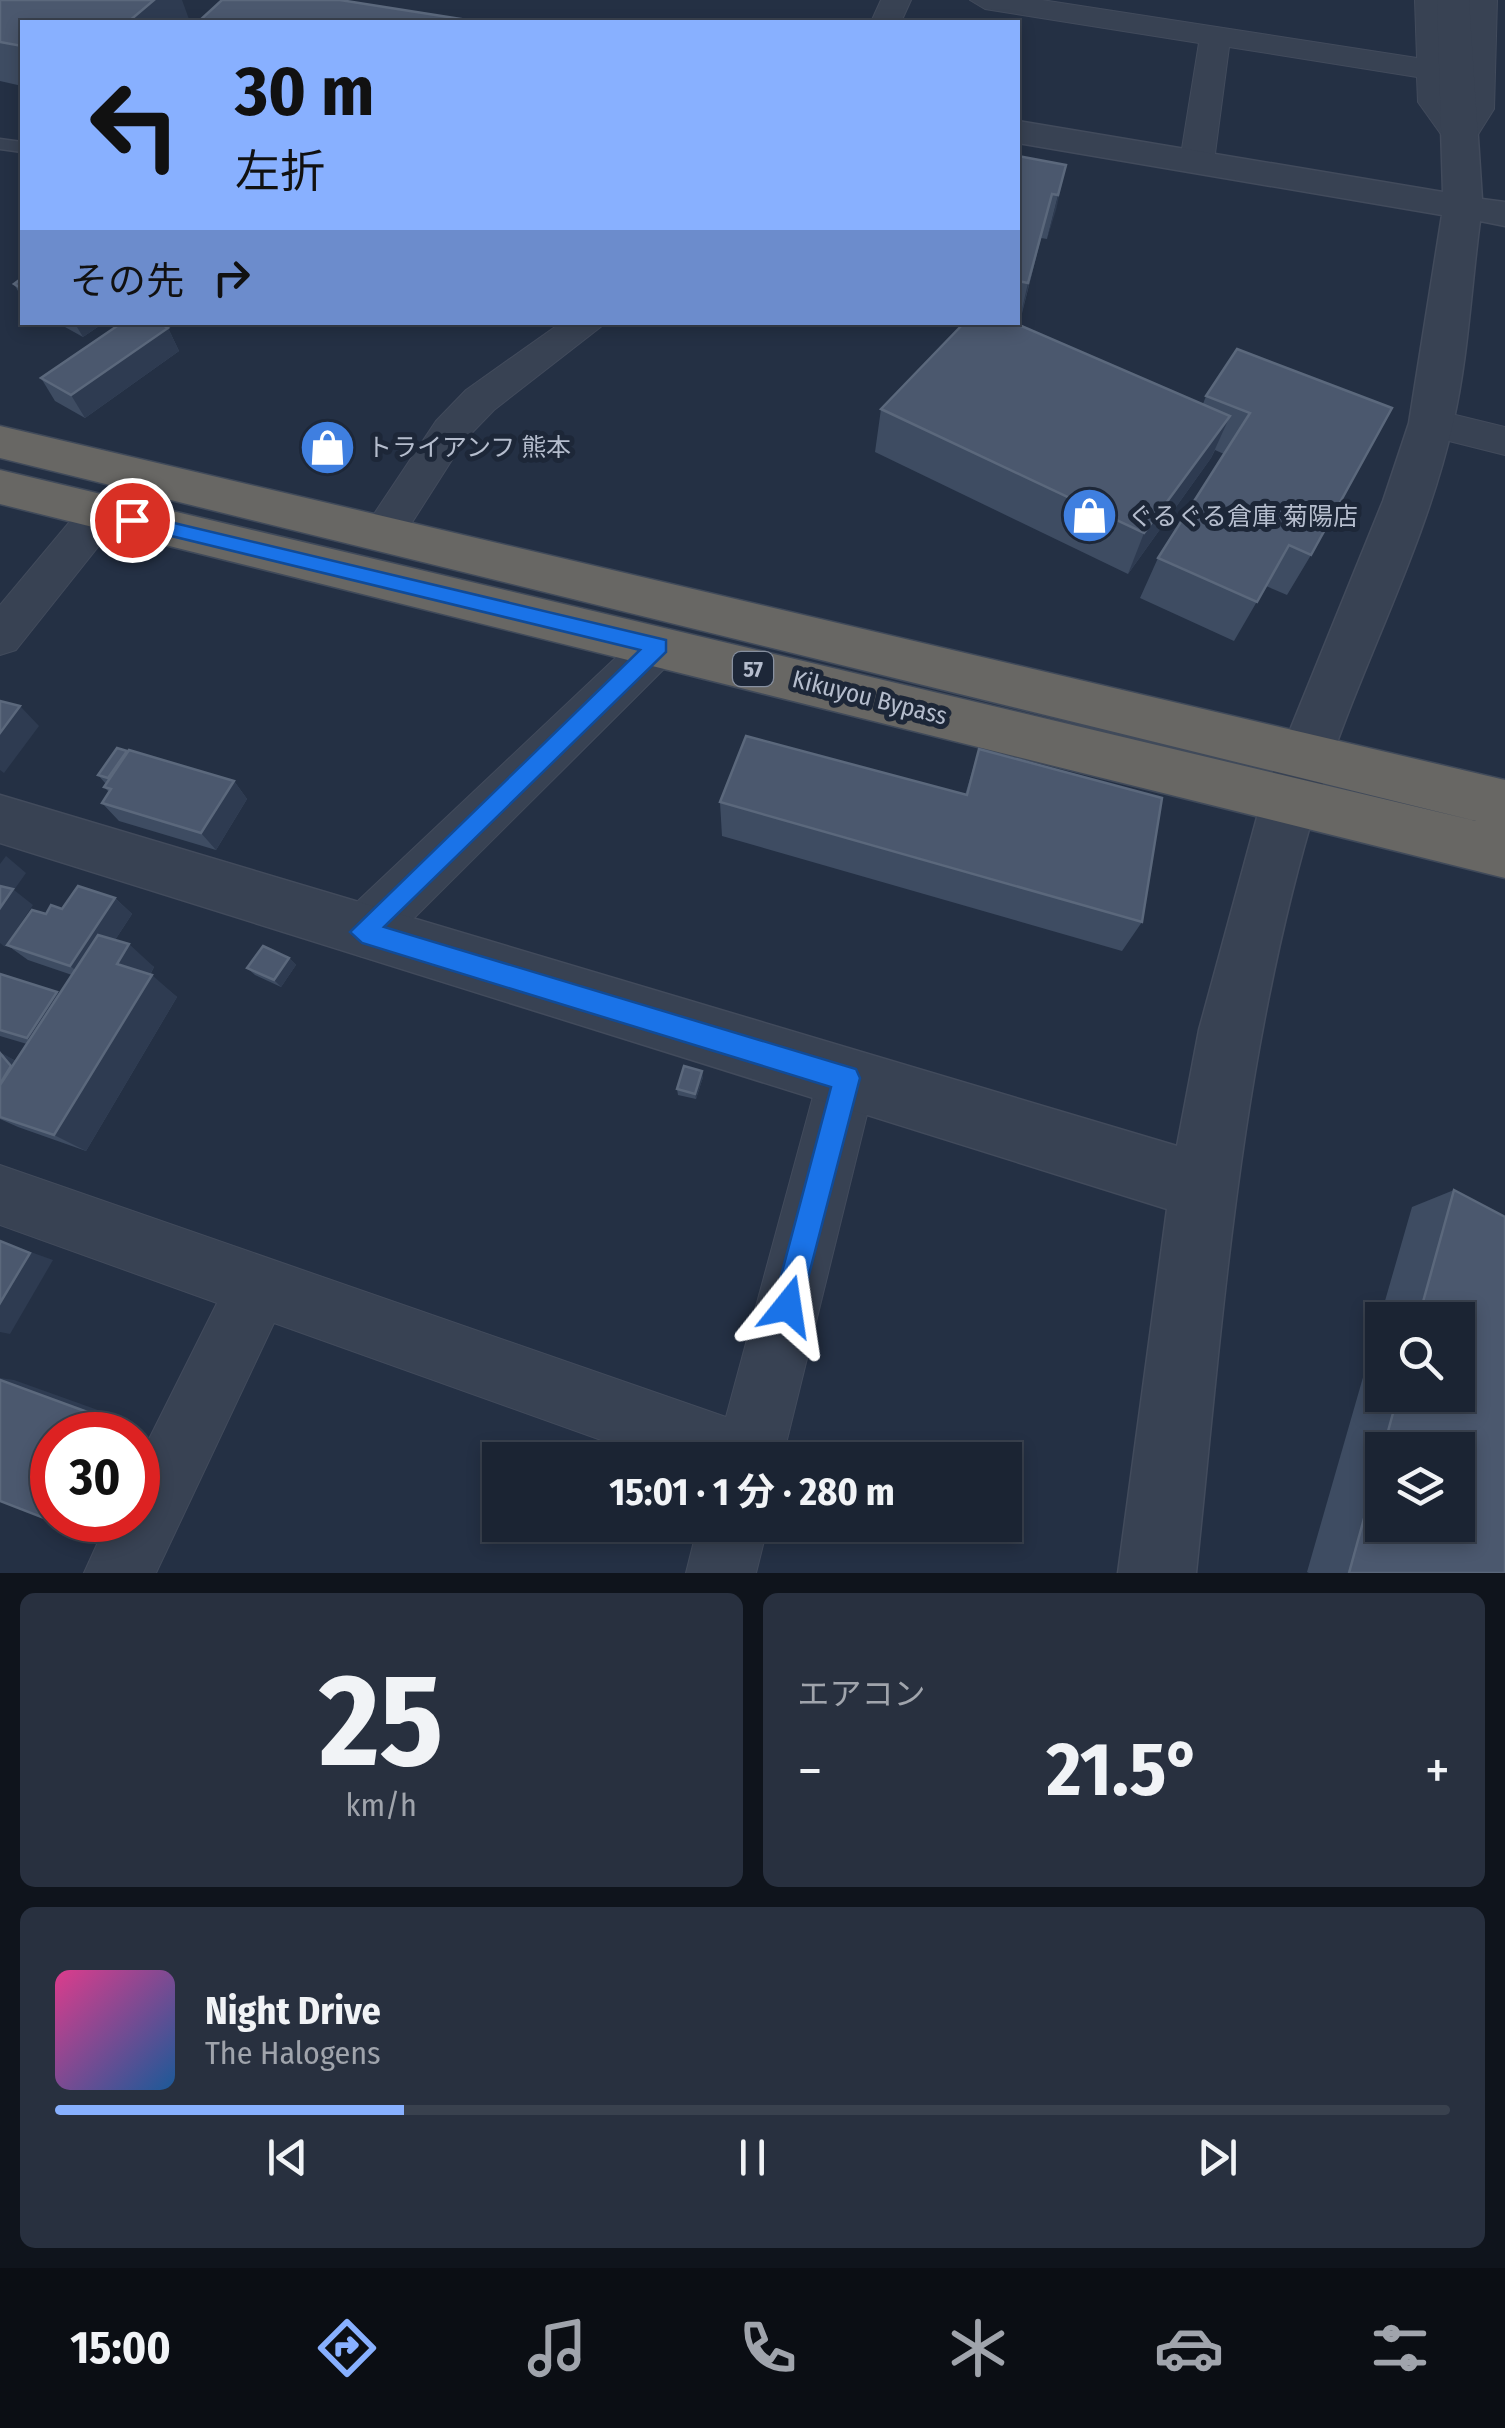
<!DOCTYPE html>
<html lang="ja">
<meta charset="utf-8">
<style>
:root{--surface:#1b2433;--page:#28303f;--text:#f1f3f6;--muted:#a0a4ac;--line:#39414e;--accent:#88b0ff}
body{margin:0;font-family:"Fira Sans Condensed","Noto Sans JP",sans-serif;background:var(--page);color:var(--text);height:100vh;display:flex;flex-direction:column;font-size:38px;white-space:nowrap}
*{box-sizing:border-box;margin:0}
p{font-size:32px;color:var(--muted)}
.icon{flex:none;width:55px;height:55px;fill:none;stroke:currentColor;stroke-width:2;stroke-linecap:round;stroke-linejoin:round}
.map{position:relative;height:1573px;overflow:hidden}
.panel{display:flex;flex-direction:column;gap:20px;padding:20px;background:#0f141c;flex:1}
.panel>*{flex:none}
.hud{position:absolute;left:20px;top:20px;width:1000px;height:305px;border-radius:0px;box-shadow:0 5px 15px #0003,0 0 0 2px var(--line);background:#88b0ff;color:#111;overflow:hidden}
.controls{position:absolute;left:1365px;top:1302px;display:grid;gap:20px}
.controls a{display:grid;place-items:center;width:110px;height:110px;border-radius:0px;background:var(--surface);box-shadow:0 5px 15px #0003,0 0 0 2px var(--line);font-size:50px}
.speed{position:absolute;left:30px;top:1412px;display:flex;gap:20px;font-size:50px;font-weight:700;text-align:center}
.speed>*{display:grid;place-content:center;width:130px;height:130px;border-radius:50%;background:var(--surface);box-shadow:0 5px 15px #0003,0 0 0 2px var(--line);line-height:1}
.speed .limit{border:15px solid #d22;background:#fff;color:#111}
.pin{position:absolute;display:grid;place-items:center;width:85px;height:85px;color:#fff;margin:-42px;border:5px solid #fff;border-radius:50%;box-shadow:0 2px 10px #0007}
.me{position:absolute;width:110px;margin:-55px;rotate:15deg;stroke-linejoin:round;filter:drop-shadow(0 0 8px #0008)}
.turn{display:flex;align-items:center;gap:35px;height:210px;padding:0 50px;font-size:45px}
.turn .icon{width:130px;height:130px;stroke-width:2.5}
.turn b{display:block;font-size:70px;line-height:85px}
.then{display:flex;align-items:center;height:95px;padding:0 50px;background:#0003;gap:20px;font-size:38px}
.big{font-size:75px;font-weight:700;line-height:1.1}
.panel .widget{flex:1;display:flex;flex-direction:column;justify-content:center;gap:15px;min-width:0;padding:0 35px;border-radius:15px;background:var(--page)}
.panel .dial{align-items:center;gap:0}
.dial b{font-size:130px;line-height:1}
.song{display:flex;align-items:center;gap:30px}
.cover{width:120px;height:120px;border-radius:15px;background:linear-gradient(135deg,hsl(330 70% 55%),hsl(210 70% 35%))}
.played{height:10px;border-radius:5px;background:linear-gradient(90deg,var(--accent) 25%,var(--line) 25%)}
.keys{display:flex;justify-content:space-around;direction:ltr}
.heat{display:flex;justify-content:space-between;align-items:center;font-size:55px;direction:ltr}
.panel .tiles{flex:1;display:grid;gap:20px;grid-template-columns:1fr 1fr}
.widget:last-child{grid-column:span 2}
.trip{position:absolute;left:482px;top:1442px;width:540px;height:100px;border-radius:0px;background:var(--surface);box-shadow:0 5px 15px #0003,0 0 0 2px var(--line);font-weight:700;line-height:100px;text-align:center}
.menu{display:flex;height:160px;justify-content:space-around;align-items:center;background:#0b0e14;color:var(--muted)}
.menu .icon{width:70px;height:70px}
.menu .selected{color:var(--accent)}
.menu b{font-size:45px;color:var(--text)}
.map>svg:first-child{display:block}
</style>
<div class="map">
<svg width="1505" height="1573" viewBox="0 0 1505 1573">
<rect width="100%" height="100%" fill="#243044"/>
<g fill="none" stroke-linecap="round" stroke-linejoin="round">
<defs>
<path id="service" d="M 0,139 L 22,142 L 22,152 L 0,149 Z"/>
<g id="minor">
<path d="M 881,0 L 911,0 L 901,22 L 871,22 Z"/>
<path d="M 970,0 L 1042,0 L 1417,58 L 1415,0 L 1445,0 L 1450,101 L 1459,113 L 1467,0 L 1497,0 L 1494,109 L 1472,144 L 1448,144 L 1418,102 L 1417,77 L 1229,47 L 1214,161 L 1209,168 L 1185,168 L 1180,161 L 1199,43 L 985,9 Z"/>
<path d="M 562,322 L 607,322 L 494,410 L 464,441 L 397,546 L 382,551 L 367,546 L 360,535 L 436,421 L 466,390 Z"/>
<path d="M 1431,409 L 1505,427 L 1505,455 L 1417,433 L 1411,423 L 1417,413 Z"/>
<path d="M 102,496 L 117,501 L 123,512 L 117,523 L 16,650 L 0,655 L 0,605 L 87,501 Z"/>
<path d="M 658,628 L 674,633 L 681,646 L 674,659 L 382,950 L 363,957 L 344,950 L 336,932 L 344,914 L 642,633 Z"/>
<path d="M 847,1050 L 867,1058 L 876,1078 L 782,1460 L 657,1460 L 274,1323 L 156,1573 L 84,1573 L 108,1520 L 138,1520 L 138,1461 L 217,1303 L 0,1225 L 0,1165 L 726,1417 L 818,1078 L 827,1058 Z"/>
<path d="M 698,1525 L 768,1525 L 756,1573 L 686,1573 Z"/>
</g>
<path id="tertiary" d="M 1437,0 L 1469,0 L 1482,199 L 1505,202 L 1505,226 L 1480,221 C 1471,288 1468,358 1453,423 C 1424,553 1356,673 1318,799 C 1241,1050 1223,1314 1196,1573 L 1118,1573 L 1167,1209 L 0,843 L 0,795 L 1177,1146 L 1199,1030 L 1262,799 L 1383,501 L 1409,423 L 1442,215 L 1018,143 L 1018,121 L 1443,192 Z"/>
<path id="trunk" d="M 0,426 L 1505,780 L 1505,878 L 0,504 L 0,470 L 1476,821 L 0,458 Z"/>
</defs>
<use href="#service" stroke="#424b5c" stroke-width="3"/>
<use href="#minor" stroke="#424b5c" stroke-width="2"/>
<use href="#tertiary" stroke="#424b5c" stroke-width="3"/>
<use href="#trunk" stroke="#404a5a" stroke-width="3"/>
<use href="#service" fill="#384253" fill-rule="evenodd"/>
<use href="#minor" fill="#384253" fill-rule="evenodd"/>
<use href="#tertiary" fill="#384253" fill-rule="evenodd"/>
<use href="#trunk" fill="#686764" fill-rule="evenodd"/>
</g>
<g fill="#3e4c62" fill-rule="evenodd">
<path d="M 0,0 L 22,22 L 22,86 L 0,81 Z"/>
<path d="M 1018,156 L 1066,165 L 1047,239 L 1041,238 L 1019,325 L 1203,404 L 1206,396 L 1237,349 L 1311,555 L 1287,595 L 1266,586 L 1234,641 L 1140,598 L 1158,558 L 1224,454 L 1215,450 L 1211,458 L 1128,574 L 875,452 L 881,409 L 965,322 L 1018,322 Z"/>
<path d="M 22,278 L 22,298 L 14,284 Z"/>
<path d="M 56,322 L 105,322 L 83,337 Z"/>
<path d="M 168,328 L 179,351 L 85,418 L 55,401 L 41,378 Z"/>
<path d="M 979,749 L 1142,922 L 1122,951 L 722,836 L 720,802 L 965,795 Z"/>
<path d="M 127,751 L 234,781 L 247,799 L 216,850 L 119,821 L 102,803 L 109,792 L 104,787 L 106,784 L 98,775 Z"/>
<path d="M 115,898 L 132,914 L 115,940 L 154,967 L 150,975 L 177,997 L 86,1151 L 18,1127 L 0,1119 L 0,1053 L 16,1061 L 27,1044 L 0,1036 L 0,974 L 60,994 L 72,975 L 28,960 L 7,945 L 46,914 L 62,909 Z"/>
<path d="M 289,958 L 296,965 L 281,987 L 255,975 L 247,968 Z"/>
<path d="M 703,1077 L 696,1099 L 678,1095 L 677,1089 Z"/>
<path d="M 1454,1190 L 1505,1573 L 1309,1573 L 1307,1572 L 1412,1207 ZM 1382,1320 L 1458,1320 L 1458,1395 L 1382,1395 Z"/>
</g>
<g fill="#2e3b51">
<path d="M 154,0 L 182,0 L 190,22 L 128,22 Z"/>
<path d="M 1066,165 L 1056,210 L 1047,239 L 1058,195 Z"/>
<path d="M 1052,194 L 1041,238 L 1018,327 L 1028,283 Z"/>
<path d="M 74,322 L 105,322 L 83,337 Z"/>
<path d="M 168,328 L 179,351 L 85,418 L 71,395 Z"/>
<path d="M 1230,416 L 1211,458 L 1128,574 L 1144,533 Z"/>
<path d="M 20,706 L 39,726 L 4,773 L 0,770 L 0,733 Z"/>
<path d="M 234,781 L 247,799 L 216,850 L 201,833 Z"/>
<path d="M 6,856 L 26,873 L 14,890 L 33,905 L 5,947 L 0,943 L 0,864 Z"/>
<path d="M 115,898 L 132,914 L 89,980 L 70,966 Z"/>
<path d="M 129,944 L 154,967 L 143,986 L 117,964 Z"/>
<path d="M 289,958 L 296,965 L 281,987 L 274,980 Z"/>
<path d="M 152,975 L 177,997 L 86,1151 L 54,1135 Z"/>
<path d="M 57,992 L 77,1006 L 48,1051 L 27,1038 Z"/>
<path d="M 2,1053 L 24,1066 L 11,1066 Z"/>
<path d="M 702,1071 L 703,1077 L 696,1099 L 695,1094 Z"/>
<path d="M 0,1241 L 53,1260 L 10,1334 L 0,1332 Z"/>
<path d="M 0,1378 L 14,1380 L 123,1419 L 116,1435 L 92,1435 L 0,1380 Z"/>
</g>
<g fill="#4b586e" stroke="#5b687c" stroke-width="2.5" fill-rule="evenodd">
<path d="M 0,0 L 154,0 L 128,22 L 22,22 L 22,46 L 0,42 Z"/>
<path d="M 222,0 L 340,0 L 480,22 L 198,22 Z"/>
<path d="M 1018,156 L 1066,165 L 1058,195 L 1052,194 L 1028,283 L 1018,281 Z"/>
<path d="M 22,278 L 22,289 L 14,284 Z"/>
<path d="M 123,322 L 157,322 L 168,328 L 71,395 L 41,378 Z"/>
<path d="M 965,322 L 1012,322 L 1230,416 L 1144,533 L 881,409 Z"/>
<path d="M 1237,349 L 1392,408 L 1311,555 L 1289,545 L 1257,602 L 1158,558 L 1250,413 L 1206,396 Z"/>
<path d="M 0,701 L 20,706 L 0,733 Z"/>
<path d="M 746,736 L 967,795 L 979,749 L 1162,798 L 1142,922 L 720,802 Z"/>
<path d="M 117,748 L 127,751 L 108,778 L 98,775 Z"/>
<path d="M 129,750 L 234,781 L 201,833 L 102,803 L 111,789 L 104,787 Z"/>
<path d="M 0,886 L 13,889 L 0,908 Z"/>
<path d="M 78,886 L 115,898 L 70,966 L 7,945 L 32,910 L 46,914 L 51,905 L 62,909 Z"/>
<path d="M 98,935 L 129,944 L 117,964 L 152,975 L 54,1135 L 0,1117 L 0,1085 Z"/>
<path d="M 263,946 L 289,958 L 274,980 L 247,968 Z"/>
<path d="M 0,974 L 57,992 L 27,1038 L 0,1030 Z"/>
<path d="M 0,1053 L 11,1066 L 0,1084 Z"/>
<path d="M 684,1066 L 702,1071 L 695,1094 L 677,1089 Z"/>
<path d="M 1454,1190 L 1505,1217 L 1505,1573 L 1349,1573 L 1398,1395 L 1458,1395 L 1458,1320 L 1418,1320 ZM 1382,1450 L 1458,1450 L 1458,1525 L 1382,1525 Z"/>
<path d="M 0,1241 L 30,1253 L 0,1303 Z"/>
<path d="M 0,1380 L 101,1417 L 92,1435 L 52,1435 L 52,1514 L 49,1520 L 0,1501 Z"/>
</g>
<path fill="#1a73e8" stroke="#114b97" stroke-width="2.5" d="M 132,513 L 666,640 L 666,652 L 384,927 L 856,1069 L 860,1078 L 798,1317 L 788,1321 L 777,1317 L 773,1306 L 831,1087 L 362,943 L 350,932 L 640,650 L 126,525 L 126,515 Z"/>
<defs>
<symbol id="shop-disc" viewBox="-11 -11 22 22"><circle r="9.5" fill="#3f7fe0" stroke="#1d2738"/><path d="M-5-2.5h2.3a2.7 3.5 0 0 1 5.4 0H5L5.5 6h-11ZM-1.5-2.5h3a1.5 2.3 0 0 0-3 0Z" fill="#fff"/></symbol>
</defs>
<g fill-rule="evenodd">
<use href="#shop-disc" x="296" y="416" width="63" height="63"/>
<use href="#shop-disc" x="1058" y="484" width="63" height="63"/>
</g>
<g text-anchor="middle" stroke-width="10" stroke-linejoin="round" paint-order="stroke">
<rect fill="#1d2738" stroke="#8790a0" stroke-width="2.5" x="733" y="652" width="40" height="34" rx="8"/>
<g font-size="22" font-weight="bold" fill="#b5bdcd">
<text x="753" y="677">57</text>
</g>
<g font-size="25" fill="#b5bdcd" stroke="#1d2738" text-anchor="start">
<text x="367" y="456">トライアンフ 熊本</text>
<text x="1128" y="525">ぐるぐる倉庫 菊陽店</text>
</g>
<g font-size="25" fill="#b5bdcd" stroke="#1d2738">
<text transform="translate(870 697) rotate(14)" y="9">Kikuyou Bypass</text>
</g>
</g>
</svg>
<div class="controls">
<a><svg class="icon" aria-label="search" viewBox="0 0 24 24"><circle cx="10" cy="10" r="6"/><path d="M15 15l6 6"/></svg></a>
<a><svg class="icon" aria-label="layers" viewBox="0 0 24 24"><path d="M12 4l9 5-9 5-9-5zM3 14l9 5 9-5"/></svg></a>
</div>
<div class="speed"><div class="limit">30</div></div>
<div class="pin" style="left:132px;top:520px;background:#d93025"><svg class="icon" aria-label="arrive" viewBox="0 0 24 24"><path d="M6 21V4h12l-3 4 3 4H6"/></svg></div>
<svg class="me" style="left:788px;top:1306px" viewBox="-20 -20 40 40"><path d="M0-17L14 15 0 8-14 15z" fill="#1a73e8" stroke="#fff" stroke-width="4"/></svg>
<div class="trip">15:01 · 1 分 · 280 m</div>
<div class="hud">
<div class="turn"><svg class="icon" aria-label="left" viewBox="0 0 24 24"><path d="M17 20v-9H6M10 6l-5 5 5 5"/></svg><div><b>30 m</b>左折</div></div>
<div class="then">その先<svg class="icon" aria-label="right" viewBox="0 0 24 24"><path d="M7 20v-9h11M14 6l5 5-5 5"/></svg></div>
</div>
</div>
<section class="panel">
<div class="tiles">
<div class="widget dial"><b>25</b><p>km/h</p></div>
<div class="widget"><p>エアコン</p>
<div class="heat"><a>−</a><b class="big">21.5°</b><a>+</a></div>
</div>
<div class="widget">
<div class="song"><i class="cover"></i><div><b>Night Drive</b><p>The Halogens</p></div></div>
<div class="played"></div>
<div class="keys"><svg class="icon" aria-label="previous" viewBox="0 0 24 24"><path d="M18 5L8 12l10 7zM5 5v14"/></svg><svg class="icon" aria-label="pause" viewBox="0 0 24 24"><path d="M8 5v14M16 5v14"/></svg><svg class="icon" aria-label="next" viewBox="0 0 24 24"><path d="M6 5l10 7-10 7zM19 5v14"/></svg></div>
</div>
</div>
</section>
<nav class="menu">
<b>15:00</b>
<svg class="icon selected" aria-label="directions" viewBox="0 0 24 24"><path d="M12 3l9 9-9 9-9-9zM9 14v-3h6M13 9l2 2-2 2"/></svg>
<svg class="icon" aria-label="music" viewBox="0 0 24 24"><path d="M9 18V5l10-2v13"/><circle cx="6" cy="18" r="3"/><circle cx="16" cy="16" r="3"/></svg>
<svg class="icon" aria-label="phone" viewBox="0 0 24 24"><path d="M5 4h4l2 5-3 2q2 4 5 5l2-3 5 2v4C11 20 4 13 5 4z"/></svg>
<svg class="icon" aria-label="climate" viewBox="0 0 24 24"><path d="M12 3v18M4 7l16 10M4 17L20 7"/></svg>
<svg class="icon" aria-label="car" viewBox="0 0 24 24"><path d="M5 17H2v-5l4-1 3-4h7l3 4 3 1v5h-3M9 17h6M6 11h13"/><circle cx="7" cy="17" r="2"/><circle cx="17" cy="17" r="2"/></svg>
<svg class="icon" aria-label="filters" viewBox="0 0 24 24"><path d="M4 7h16M4 17h16"/><circle cx="9" cy="7" r="2"/><circle cx="15" cy="17" r="2"/></svg>
</nav>
